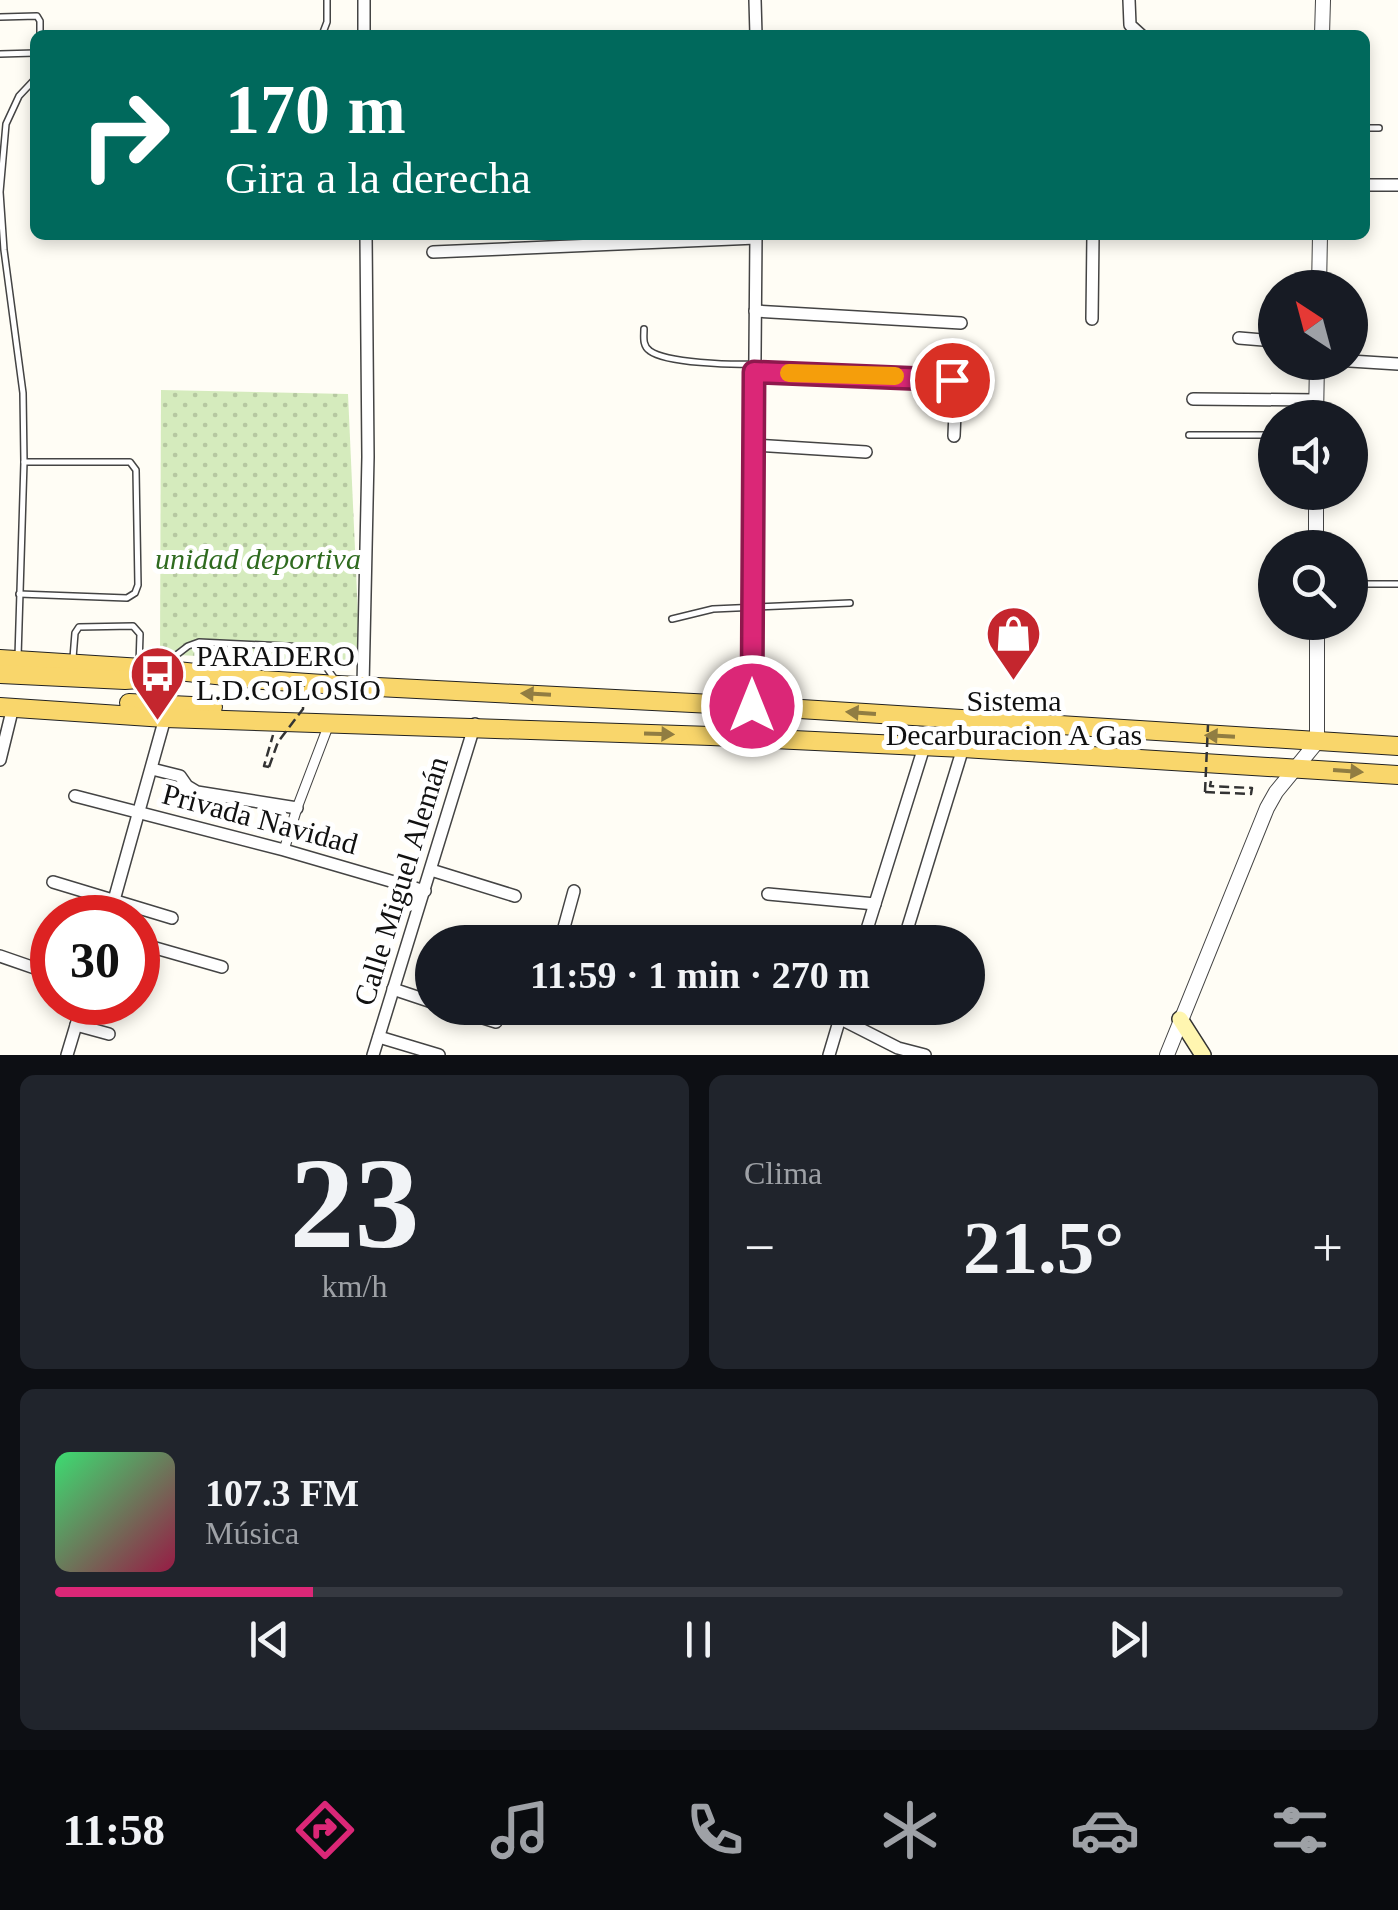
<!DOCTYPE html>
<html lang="es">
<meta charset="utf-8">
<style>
:root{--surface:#171b24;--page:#20242c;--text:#f1f3f6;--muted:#9ea1a6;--line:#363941;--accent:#db2777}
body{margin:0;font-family:"Times New Roman",serif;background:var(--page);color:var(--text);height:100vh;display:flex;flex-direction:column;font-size:38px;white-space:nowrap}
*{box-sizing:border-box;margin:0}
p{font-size:32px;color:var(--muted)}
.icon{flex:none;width:55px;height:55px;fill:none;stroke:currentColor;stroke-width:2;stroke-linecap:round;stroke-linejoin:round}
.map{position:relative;height:1055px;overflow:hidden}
.sheet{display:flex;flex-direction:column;gap:20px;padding:20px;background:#0d0f14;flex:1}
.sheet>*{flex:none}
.guide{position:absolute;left:30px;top:30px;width:1340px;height:210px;border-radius:15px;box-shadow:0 5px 15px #0003;background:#00695c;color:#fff;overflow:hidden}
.needle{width:65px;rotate:324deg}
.tools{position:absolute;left:1258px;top:270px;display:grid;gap:20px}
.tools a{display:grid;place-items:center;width:110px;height:110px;border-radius:50%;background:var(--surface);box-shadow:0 5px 15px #0003;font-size:50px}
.speed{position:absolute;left:30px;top:895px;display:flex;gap:20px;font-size:50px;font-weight:700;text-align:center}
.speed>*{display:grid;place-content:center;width:130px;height:130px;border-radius:50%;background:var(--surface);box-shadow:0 5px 15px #0003;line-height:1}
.speed .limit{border:15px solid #d22;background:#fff;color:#111}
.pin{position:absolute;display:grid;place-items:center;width:85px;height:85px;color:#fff;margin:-42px;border:5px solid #fff;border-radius:50%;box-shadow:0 2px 10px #0007}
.me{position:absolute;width:110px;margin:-55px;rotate:0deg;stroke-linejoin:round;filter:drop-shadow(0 0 8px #0008)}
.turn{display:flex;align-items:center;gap:35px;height:210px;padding:0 30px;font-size:45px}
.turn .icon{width:130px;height:130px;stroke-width:2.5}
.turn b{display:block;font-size:70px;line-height:85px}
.big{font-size:75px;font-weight:600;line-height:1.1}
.sheet .tile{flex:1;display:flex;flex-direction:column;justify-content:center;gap:15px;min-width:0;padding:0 35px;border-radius:15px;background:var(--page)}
.sheet .dial{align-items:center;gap:0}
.dial b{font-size:130px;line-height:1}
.song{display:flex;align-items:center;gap:30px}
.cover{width:120px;height:120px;border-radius:15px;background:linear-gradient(135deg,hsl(140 70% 55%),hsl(340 70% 35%))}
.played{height:10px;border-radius:5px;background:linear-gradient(90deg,var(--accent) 20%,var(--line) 20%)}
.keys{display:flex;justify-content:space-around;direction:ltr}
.heat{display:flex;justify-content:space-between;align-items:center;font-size:55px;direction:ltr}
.sheet .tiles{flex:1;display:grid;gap:20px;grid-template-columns:1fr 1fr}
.tile:last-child{grid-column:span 2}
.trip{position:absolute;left:415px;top:925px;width:570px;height:100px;border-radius:50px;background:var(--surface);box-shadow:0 5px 15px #0003;font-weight:600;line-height:100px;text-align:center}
.dock{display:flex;height:160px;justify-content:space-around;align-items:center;background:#090b0e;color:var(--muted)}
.dock .icon{width:70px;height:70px}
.dock .current{color:var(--accent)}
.dock b{font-size:45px;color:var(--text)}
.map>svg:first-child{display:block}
</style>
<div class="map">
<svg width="1398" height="1055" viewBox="0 0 1398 1055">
<defs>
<pattern id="grass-dots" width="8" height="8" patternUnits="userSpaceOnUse" patternTransform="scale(2.5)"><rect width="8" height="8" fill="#d5ebbd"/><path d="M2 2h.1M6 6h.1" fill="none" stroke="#b6c8a1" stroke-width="1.8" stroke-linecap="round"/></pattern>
</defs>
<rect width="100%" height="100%" fill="#fffdf5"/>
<path fill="url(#grass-dots)" d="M 161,390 L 348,394 L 360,660 L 347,664 L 160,654 Z"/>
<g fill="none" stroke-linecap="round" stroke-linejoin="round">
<defs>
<g id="service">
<path d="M 0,17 L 37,16 L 40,21 L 40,35"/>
<path d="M 322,35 L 327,22 L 327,0"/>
<path d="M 0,54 L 35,53"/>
<path d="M 1365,128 L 1379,128"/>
<path d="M 644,329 C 644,336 642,346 650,351 C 666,363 733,365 754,364"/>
<path d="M 1189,435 L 1275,435"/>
<path d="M 1350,584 L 1398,584"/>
<path d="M 19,594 L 127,598 L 135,593 L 138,585 L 136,470 L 130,462 L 24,462"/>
<path d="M 672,619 L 713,609 L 850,603"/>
<path d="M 18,657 L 24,462 L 23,393 L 4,250 L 0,192 L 6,124 L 19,96 L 35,79"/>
<path d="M 73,658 L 75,633 L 79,627 L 133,626 L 140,634 L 139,665"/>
<path d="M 166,663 L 188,646 L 199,642 L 306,647 L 316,653 L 334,678"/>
</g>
<path id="pedestrian" d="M 284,850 L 297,808 L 329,724"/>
<g id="minor">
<path d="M 364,0 L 364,35"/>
<path d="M 755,0 L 756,35"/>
<path d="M 1129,0 L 1130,25 L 1141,35"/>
<path d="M 1365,185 L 1398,185"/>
<path d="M 433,252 L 756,238"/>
<path d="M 755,311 L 961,323"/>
<path d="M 1092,319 L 1093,235"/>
<path d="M 1239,338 L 1275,341"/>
<path d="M 1350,361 L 1398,364"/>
<path d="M 754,372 L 952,380 L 956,387 L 954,436"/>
<path d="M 1193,399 L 1317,400"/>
<path d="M 754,445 L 866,452"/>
<path d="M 363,686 L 368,457 L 366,235"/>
<path d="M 752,706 L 756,235"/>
<path d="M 0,760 L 13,707"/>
<path d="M 152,769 L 180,776 L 187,786 L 197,792 L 297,808"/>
<path d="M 75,796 L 284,850 L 425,891"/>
<path d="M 431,870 L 515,896"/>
<path d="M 53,882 L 172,918"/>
<path d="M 574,891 L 563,931 L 567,939 L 575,942"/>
<path d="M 768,894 L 875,904"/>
<path d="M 109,918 L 165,718"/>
<path d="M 907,930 L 963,748"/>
<path d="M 785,939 L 809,942"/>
<path d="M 863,942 L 924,747"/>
<path d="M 138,943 L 222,967"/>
<path d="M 0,956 L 52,974"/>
<path d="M 393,989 L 432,1002"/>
<path d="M 451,1008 L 496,1022"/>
<path d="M 839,1018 L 898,1048 L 925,1055"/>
<path d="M 76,1025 L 109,1034"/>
<path d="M 379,1037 L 439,1055"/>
<path d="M 67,1055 L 83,1002"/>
<path d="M 373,1055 L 475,724"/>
<path d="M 829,1055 L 843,1008"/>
</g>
<g id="tertiary">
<path d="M 1322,35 L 1323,0"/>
<path d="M 1319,288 L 1320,235"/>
<path d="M 1316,418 L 1317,362"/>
<path d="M 1316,492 L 1316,548"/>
<path d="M 1167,1055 L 1267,808 L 1276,792 L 1317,742 L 1317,622"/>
</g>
<path id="secondary" d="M 1180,1019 L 1203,1055"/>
<g id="primary">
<path d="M 0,659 L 158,669 L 263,680 L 338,685 L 752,706 L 1398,746"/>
<path d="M 0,674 L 125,680 L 154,678"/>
<path d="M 129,703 L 213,707"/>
<path d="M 0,707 L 165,718 L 711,736 L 963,748 L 1398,775"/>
</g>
</defs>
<use href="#service" stroke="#444" stroke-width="8"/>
<use href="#pedestrian" stroke="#444" stroke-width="11"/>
<use href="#minor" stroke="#444" stroke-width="14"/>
<use href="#tertiary" stroke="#444" stroke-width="16"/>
<use href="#secondary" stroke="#333" stroke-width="18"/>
<use href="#primary" stroke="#222" stroke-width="20"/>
<g stroke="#333" stroke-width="2.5" stroke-dasharray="10 5" stroke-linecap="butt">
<path d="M 269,767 L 264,766 L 273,735"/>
<path d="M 1205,792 L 1251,794 L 1252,788 L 1210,786 L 1211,781"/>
</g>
<use href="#service" stroke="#fff" stroke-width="5"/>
<use href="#pedestrian" stroke="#fff" stroke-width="9"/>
<use href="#minor" stroke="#fff" stroke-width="11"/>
<use href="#tertiary" stroke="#fff" stroke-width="14"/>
<use href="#secondary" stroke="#fff6b0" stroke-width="15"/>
<use href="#primary" stroke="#f9d66b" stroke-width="18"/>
<g stroke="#333" stroke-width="2.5" stroke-dasharray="10 5" stroke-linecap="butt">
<path d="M 269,767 L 278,742 L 303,709 L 304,673"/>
<path d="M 1205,792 L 1208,725"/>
</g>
</g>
<defs><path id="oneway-solid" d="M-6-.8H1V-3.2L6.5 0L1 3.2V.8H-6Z" transform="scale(2.5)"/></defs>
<g fill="#917d42">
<use href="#oneway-solid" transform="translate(536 694) rotate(-177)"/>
<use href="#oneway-solid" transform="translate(861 713) rotate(-176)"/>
<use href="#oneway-solid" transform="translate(659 734) rotate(2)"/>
<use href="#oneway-solid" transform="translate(1220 736) rotate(-177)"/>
<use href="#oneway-solid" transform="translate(1348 771) rotate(4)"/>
</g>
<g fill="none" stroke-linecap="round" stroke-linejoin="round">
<defs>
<path id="route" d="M 752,706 L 754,372 L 952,380"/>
</defs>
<use href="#route" stroke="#8e194d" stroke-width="25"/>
<use href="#route" stroke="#db2777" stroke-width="18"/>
<path stroke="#f59e0b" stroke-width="18" d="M 789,373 L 895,376"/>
</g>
<defs>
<symbol id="shop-pin" viewBox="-11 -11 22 30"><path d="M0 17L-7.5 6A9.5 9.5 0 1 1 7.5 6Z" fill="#c4262e" stroke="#fff"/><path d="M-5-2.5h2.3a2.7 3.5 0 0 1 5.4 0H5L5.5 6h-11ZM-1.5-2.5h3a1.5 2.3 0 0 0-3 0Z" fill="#fff"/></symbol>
<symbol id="bus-pin" viewBox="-11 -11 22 30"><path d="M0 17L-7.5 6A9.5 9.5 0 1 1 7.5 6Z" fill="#c4262e" stroke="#fff"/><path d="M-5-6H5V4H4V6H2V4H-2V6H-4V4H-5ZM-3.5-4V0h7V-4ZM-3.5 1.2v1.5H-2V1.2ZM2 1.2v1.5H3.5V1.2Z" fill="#fff"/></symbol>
</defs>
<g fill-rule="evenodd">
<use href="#shop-pin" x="982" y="602" width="63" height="86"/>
<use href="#bus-pin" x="126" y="642" width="63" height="86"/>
</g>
<g text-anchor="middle" stroke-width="10" stroke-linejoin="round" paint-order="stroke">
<g font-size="30" font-style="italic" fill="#2f6b1f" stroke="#fff">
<text x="258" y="569">unidad deportiva</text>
</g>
<g font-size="30" fill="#111" stroke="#fff" text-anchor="start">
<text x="196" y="666">PARADERO<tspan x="196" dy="34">L.D.COLOSIO</tspan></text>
<text x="1014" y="711" text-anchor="middle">Sistema<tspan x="1014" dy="34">Decarburacion A Gas</tspan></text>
</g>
<g font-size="30" fill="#111" stroke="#fff">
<text transform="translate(260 819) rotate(15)" y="10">Privada Navidad</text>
<text transform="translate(401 881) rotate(-73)" y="10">Calle Miguel Alemán</text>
</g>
</g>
</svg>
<div class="tools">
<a><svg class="needle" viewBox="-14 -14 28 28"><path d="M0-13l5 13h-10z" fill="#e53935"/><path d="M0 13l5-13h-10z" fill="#9ea1a6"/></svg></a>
<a><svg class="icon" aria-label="sound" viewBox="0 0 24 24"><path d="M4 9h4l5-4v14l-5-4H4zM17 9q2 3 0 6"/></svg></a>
<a><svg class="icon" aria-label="search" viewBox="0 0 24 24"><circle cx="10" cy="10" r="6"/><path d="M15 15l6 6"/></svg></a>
</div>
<div class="speed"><div class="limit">30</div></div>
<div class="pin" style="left:952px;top:380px;background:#d93025"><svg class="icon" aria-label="arrive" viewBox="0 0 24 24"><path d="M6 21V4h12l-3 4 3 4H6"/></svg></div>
<svg class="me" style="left:752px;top:706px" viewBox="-20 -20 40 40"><circle r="17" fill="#db2777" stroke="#fff" stroke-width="3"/><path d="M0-11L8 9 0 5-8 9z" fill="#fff"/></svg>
<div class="trip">11:59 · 1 min · 270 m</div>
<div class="guide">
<div class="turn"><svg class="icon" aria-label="right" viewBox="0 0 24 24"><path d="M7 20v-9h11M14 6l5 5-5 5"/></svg><div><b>170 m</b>Gira a la derecha</div></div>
</div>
</div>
<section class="sheet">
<div class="tiles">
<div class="tile dial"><b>23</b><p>km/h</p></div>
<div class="tile"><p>Clima</p>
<div class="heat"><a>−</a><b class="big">21.5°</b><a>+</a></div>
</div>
<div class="tile">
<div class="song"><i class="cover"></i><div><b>107.3 FM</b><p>Música</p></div></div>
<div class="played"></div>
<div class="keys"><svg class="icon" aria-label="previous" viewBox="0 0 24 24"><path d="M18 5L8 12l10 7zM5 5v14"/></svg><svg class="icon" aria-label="pause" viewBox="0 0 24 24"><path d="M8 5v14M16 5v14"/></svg><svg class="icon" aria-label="next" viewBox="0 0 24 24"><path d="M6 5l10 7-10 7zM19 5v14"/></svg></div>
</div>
</div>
</section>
<nav class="dock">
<b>11:58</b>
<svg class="icon current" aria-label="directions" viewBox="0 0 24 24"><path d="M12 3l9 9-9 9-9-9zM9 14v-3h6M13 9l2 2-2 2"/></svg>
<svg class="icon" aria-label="music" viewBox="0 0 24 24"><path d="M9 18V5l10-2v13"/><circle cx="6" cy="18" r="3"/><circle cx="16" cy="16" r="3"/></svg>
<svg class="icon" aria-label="phone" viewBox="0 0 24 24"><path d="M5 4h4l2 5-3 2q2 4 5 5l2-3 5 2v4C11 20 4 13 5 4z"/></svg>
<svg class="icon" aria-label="climate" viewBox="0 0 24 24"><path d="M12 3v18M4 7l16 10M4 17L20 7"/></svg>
<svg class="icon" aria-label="car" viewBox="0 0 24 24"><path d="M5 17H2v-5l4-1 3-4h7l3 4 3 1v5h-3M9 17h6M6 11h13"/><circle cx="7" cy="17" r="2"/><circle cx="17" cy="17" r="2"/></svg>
<svg class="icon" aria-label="filters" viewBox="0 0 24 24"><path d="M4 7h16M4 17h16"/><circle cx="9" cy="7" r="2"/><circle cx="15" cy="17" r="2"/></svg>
</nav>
